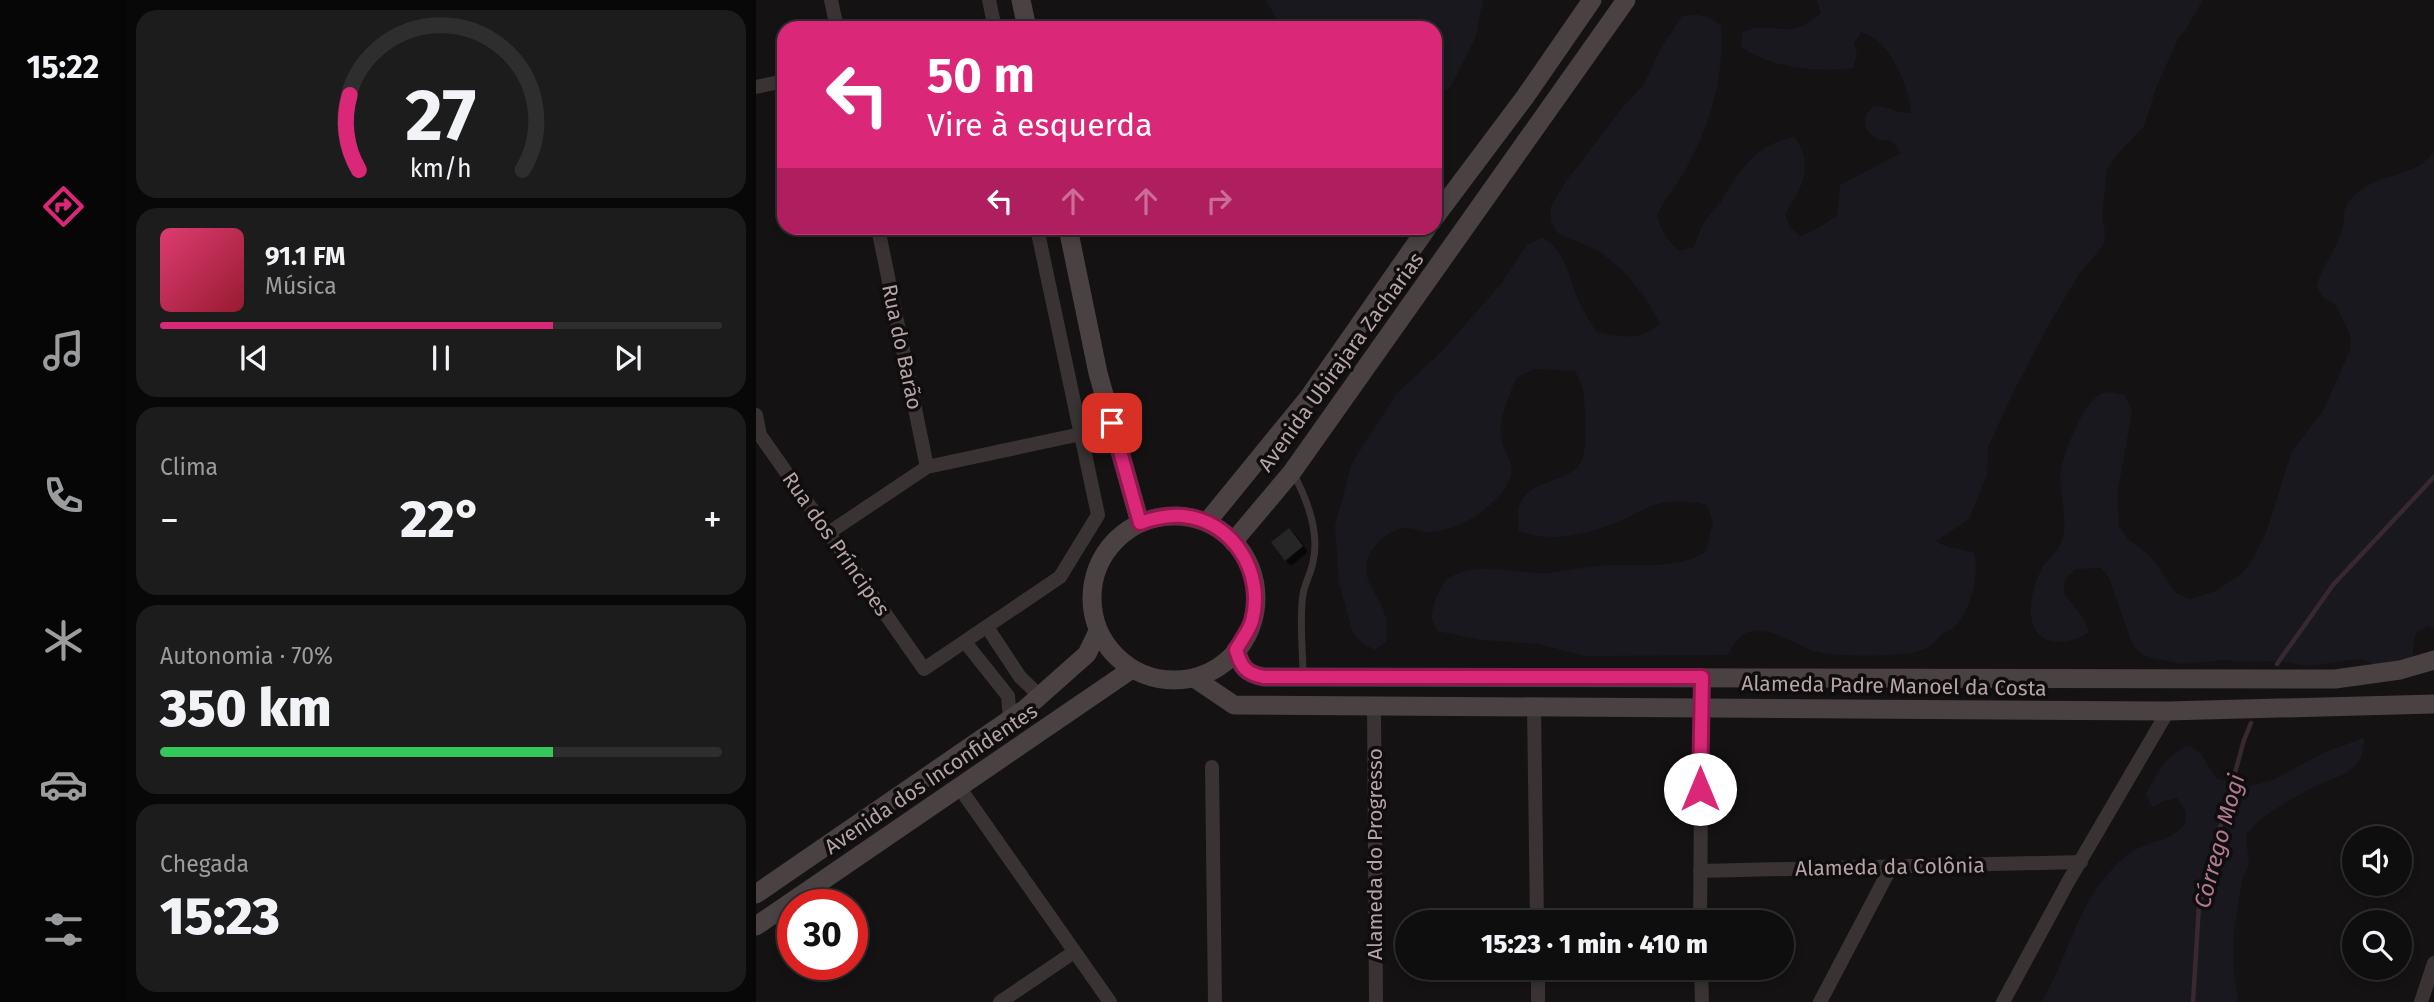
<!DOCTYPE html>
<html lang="pt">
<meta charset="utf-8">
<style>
:root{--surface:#0f0e0e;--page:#1d1c1c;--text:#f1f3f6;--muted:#9b9c9e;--line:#2f2e2e;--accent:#db2777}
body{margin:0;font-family:"Fira Sans",sans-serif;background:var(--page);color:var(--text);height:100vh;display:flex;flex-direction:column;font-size:26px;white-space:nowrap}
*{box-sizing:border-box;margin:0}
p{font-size:23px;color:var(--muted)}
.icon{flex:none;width:38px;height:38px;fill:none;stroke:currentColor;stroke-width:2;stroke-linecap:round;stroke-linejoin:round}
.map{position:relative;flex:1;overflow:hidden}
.sheet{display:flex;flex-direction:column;gap:10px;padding:10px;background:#080808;width:630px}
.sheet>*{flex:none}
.guide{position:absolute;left:21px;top:21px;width:665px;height:214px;border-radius:21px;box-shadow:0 4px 10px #0003,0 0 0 2px var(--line);background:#db2777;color:#fff;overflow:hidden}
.buttons{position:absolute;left:1586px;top:826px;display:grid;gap:14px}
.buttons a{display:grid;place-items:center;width:70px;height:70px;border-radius:50%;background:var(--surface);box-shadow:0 4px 10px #0003,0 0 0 2px var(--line);font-size:35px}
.speed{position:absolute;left:21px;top:889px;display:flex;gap:14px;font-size:35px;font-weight:700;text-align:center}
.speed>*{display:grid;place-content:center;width:91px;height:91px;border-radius:50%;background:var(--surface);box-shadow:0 4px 10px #0003,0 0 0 2px var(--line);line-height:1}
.speed .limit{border:10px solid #d22;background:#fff;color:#111}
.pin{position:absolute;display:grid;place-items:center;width:60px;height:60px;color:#fff;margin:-30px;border-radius:14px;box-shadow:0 4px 10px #0006}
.me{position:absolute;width:77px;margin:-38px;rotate:0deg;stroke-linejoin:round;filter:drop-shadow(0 0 5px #0008)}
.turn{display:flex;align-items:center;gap:24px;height:147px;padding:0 35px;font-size:32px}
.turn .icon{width:91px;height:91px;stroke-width:2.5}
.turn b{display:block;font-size:49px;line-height:60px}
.lanes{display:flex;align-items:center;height:66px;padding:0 35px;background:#0003;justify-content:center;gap:35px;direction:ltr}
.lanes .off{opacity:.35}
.big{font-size:52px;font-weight:800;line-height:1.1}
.sheet .card{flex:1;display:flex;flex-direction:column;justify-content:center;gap:10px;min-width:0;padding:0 24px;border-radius:21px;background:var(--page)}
.sheet .dial{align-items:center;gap:0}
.dial svg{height:182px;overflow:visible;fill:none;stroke:var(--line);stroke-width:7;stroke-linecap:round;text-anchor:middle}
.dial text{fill:var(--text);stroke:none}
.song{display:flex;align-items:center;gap:21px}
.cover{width:84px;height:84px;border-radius:10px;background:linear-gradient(135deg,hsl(340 70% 55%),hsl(350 70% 35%))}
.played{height:7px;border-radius:4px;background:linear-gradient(90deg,var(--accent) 70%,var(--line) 70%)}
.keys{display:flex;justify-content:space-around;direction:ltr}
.heat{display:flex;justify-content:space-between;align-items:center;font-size:38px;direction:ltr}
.charge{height:10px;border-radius:5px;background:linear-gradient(90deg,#34c759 70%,var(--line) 0)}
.trip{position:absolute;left:639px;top:910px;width:399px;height:70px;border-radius:35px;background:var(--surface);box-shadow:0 4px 10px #0003,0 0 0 2px var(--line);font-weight:800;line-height:70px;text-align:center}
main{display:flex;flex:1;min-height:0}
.tab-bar{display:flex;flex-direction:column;width:126px;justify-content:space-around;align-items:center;background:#060606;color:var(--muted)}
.tab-bar .icon{width:49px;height:49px}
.tab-bar .on{color:var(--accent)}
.tab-bar b{font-size:32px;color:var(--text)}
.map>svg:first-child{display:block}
</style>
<main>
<nav class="tab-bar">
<b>15:22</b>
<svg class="icon on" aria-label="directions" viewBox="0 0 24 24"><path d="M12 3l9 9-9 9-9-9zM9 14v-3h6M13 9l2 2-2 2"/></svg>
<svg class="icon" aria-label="music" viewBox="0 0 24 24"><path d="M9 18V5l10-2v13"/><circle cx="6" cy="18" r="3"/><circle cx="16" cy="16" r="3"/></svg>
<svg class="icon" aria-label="phone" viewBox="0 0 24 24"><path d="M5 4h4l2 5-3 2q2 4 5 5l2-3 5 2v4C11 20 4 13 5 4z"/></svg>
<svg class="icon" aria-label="climate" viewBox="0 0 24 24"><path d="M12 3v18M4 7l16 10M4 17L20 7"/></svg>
<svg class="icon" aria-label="car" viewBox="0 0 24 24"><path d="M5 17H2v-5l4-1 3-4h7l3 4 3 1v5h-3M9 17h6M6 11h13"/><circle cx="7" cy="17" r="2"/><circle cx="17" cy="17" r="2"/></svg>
<svg class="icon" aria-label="filters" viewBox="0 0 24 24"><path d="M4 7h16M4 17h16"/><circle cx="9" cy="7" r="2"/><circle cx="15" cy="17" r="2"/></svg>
</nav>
<section class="sheet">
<div class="card dial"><svg viewBox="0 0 100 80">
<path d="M14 69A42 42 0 1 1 86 69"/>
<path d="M14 69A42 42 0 0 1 10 36" stroke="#db2777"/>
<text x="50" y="56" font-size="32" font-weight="700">27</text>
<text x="50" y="72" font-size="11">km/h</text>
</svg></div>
<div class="card">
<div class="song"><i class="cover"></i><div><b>91.1 FM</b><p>Música</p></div></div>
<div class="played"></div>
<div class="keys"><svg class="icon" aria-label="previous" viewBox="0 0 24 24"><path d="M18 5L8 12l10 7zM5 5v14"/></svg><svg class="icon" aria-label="pause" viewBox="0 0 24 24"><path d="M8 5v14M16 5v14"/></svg><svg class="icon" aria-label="next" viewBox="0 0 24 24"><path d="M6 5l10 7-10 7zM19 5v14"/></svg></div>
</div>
<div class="card"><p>Clima</p>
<div class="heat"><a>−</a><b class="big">22°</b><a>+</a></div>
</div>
<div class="card"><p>Autonomia · 70%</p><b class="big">350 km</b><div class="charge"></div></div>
<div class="card"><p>Chegada</p><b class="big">15:23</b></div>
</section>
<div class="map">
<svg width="1678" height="1002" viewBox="0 0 1678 1002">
<defs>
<filter id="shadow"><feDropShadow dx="5.5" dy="5.5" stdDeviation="0" flood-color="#0009"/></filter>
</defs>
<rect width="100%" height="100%" fill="#141212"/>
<g fill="#1a181f">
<path d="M 510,0 L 727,0 L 720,36 L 695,86 L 679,100 L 679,28 L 525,28 Z"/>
<path d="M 1061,0 L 1447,0 L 1429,31 L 1424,35 L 1401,85 L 1388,126 L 1358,158 L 1351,170 L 1346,218 L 1349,231 L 1348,244 L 1322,276 L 1292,326 L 1257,393 L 1232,447 L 1231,475 L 1213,519 L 1180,541 C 1192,550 1205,547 1218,553 C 1224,576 1215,610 1198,627 C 1194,631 1188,632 1184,636 C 1177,643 1174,648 1163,651 C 1143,657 1083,657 1062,652 C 1042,648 1019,627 997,631 C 983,633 978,645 971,655 L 829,656 L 782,644 L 726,640 L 681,631 L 675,618 C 678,604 682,584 696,576 C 720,563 755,572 781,573 C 801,574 820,568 840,566 C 879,561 914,573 950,552 L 957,522 L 951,505 C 936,501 917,500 902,504 C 890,507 879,514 868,519 C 834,534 797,544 763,531 C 752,474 808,490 825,462 C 832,450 829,405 827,391 C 826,384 822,377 819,371 L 778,369 L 760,378 C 754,395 743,417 745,435 C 746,454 764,465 751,485 C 736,509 705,529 676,532 C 667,533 659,528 650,528 C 633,528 611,549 610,566 C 609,585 625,598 629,615 C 632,623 631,633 630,642 L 619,650 L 606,643 L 596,631 L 583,582 L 579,526 L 596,463 L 641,393 L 684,353 L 745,284 L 771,245 L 786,237 C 807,248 813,275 821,297 C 826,309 833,320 840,331 C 863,338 887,341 904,323 L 888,296 L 867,271 L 843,251 L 802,233 L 795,222 L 795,206 L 811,180 L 866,108 L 887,86 L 906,46 L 926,16 C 943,13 952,15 965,26 C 968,79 955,122 930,169 C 921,185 909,199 901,215 C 905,232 911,240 924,251 L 938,247 C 941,239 944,229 949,221 C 954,213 961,208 966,200 C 984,169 1002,143 1039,137 C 1058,167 1047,186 1029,214 L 1033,226 L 1044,236 L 1057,231 L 1081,216 L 1084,185 L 1145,153 L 1136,141 L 1121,139 L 1110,130 L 1109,115 L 1118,106 C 1132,106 1141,114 1155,113 C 1153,85 1133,39 1105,32 L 1098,43 L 1101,55 L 1097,68 C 1059,72 1017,69 985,47 L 986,32 C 1021,18 1032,44 1065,13 Z"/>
<path d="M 1678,152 L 1678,629 L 1673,626 L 1660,633 L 1657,645 L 1657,659 L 1618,665 L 1607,659 L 1594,660 L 1552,666 L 1524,661 L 1482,662 L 1468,660 L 1426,664 L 1400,659 L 1388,655 L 1377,646 L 1353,578 L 1345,568 L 1319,569 L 1309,579 L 1308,594 L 1328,619 L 1333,632 C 1315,645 1284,649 1276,622 C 1272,605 1279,579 1288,565 C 1294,557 1303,550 1306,540 C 1313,517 1302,493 1305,470 C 1308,451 1326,406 1343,395 C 1352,390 1361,393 1369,395 L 1376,411 L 1361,497 L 1363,526 L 1372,539 L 1395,557 L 1421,594 L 1434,599 L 1460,591 L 1486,573 L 1496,560 L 1510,533 L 1536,451 L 1567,411 L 1594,350 L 1594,335 L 1580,305 L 1567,297 L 1560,286 C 1567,265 1582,247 1587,226 C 1589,221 1587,215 1589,209 C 1591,201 1599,194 1606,189 C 1630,173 1660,176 1678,152 Z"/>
<path d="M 1608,738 C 1608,747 1607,757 1601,764 C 1592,775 1575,779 1562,785 C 1536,798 1510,812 1490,834 L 1493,865 L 1486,879 L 1478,933 L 1477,963 L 1482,1002 L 1285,1002 C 1309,965 1319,914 1346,881 C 1355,870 1370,853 1383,848 C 1403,839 1414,841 1430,823 L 1429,810 L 1421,798 L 1408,801 L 1396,807 L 1390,794 C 1401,774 1411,752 1434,746 L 1445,754 L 1460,778 L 1488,787 L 1515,781 L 1569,752 Z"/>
</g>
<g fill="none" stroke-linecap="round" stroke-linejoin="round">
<g stroke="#38282f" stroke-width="4.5">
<path d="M 1521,664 L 1577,585 L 1678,477"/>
<path d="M 1437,1002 L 1443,905 L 1488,740 L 1495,723"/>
</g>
</g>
<path fill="#282525" filter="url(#shadow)" d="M 533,528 L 547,546 L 529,561 L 515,542 Z"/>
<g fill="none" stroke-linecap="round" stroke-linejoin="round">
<path stroke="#393333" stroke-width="7" d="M 537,473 C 551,499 564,532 557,562 C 555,573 549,583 547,594 C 543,620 547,649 547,676"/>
<g stroke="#393333" stroke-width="14">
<path d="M 75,0 L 81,28"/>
<path d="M 233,0 L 239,28"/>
<path d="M 0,87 L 28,81"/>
<path d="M 122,228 L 171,467"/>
<path d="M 0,415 L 4,435 L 168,669 L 304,577 L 342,515 L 281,228"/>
<path d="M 71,534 L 171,467 L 325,434"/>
<path d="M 231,627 L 264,677 L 285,697"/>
<path d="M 209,642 L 252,696 L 254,720"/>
<path d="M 618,705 L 620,1002"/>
<path d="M 778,706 L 781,922"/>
<path d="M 456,767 L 459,1002"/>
<path d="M 203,787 L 354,1002"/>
<path d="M 944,871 L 1325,862"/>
<path d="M 944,922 L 946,677"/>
<path d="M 782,968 L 782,1002"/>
<path d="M 945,968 L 946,1002"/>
<path d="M 244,1002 L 318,952"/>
<path d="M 1064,1002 L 1135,867"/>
<path d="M 1247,1002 L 1312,882 L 1412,711"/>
<path d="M 1665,1002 L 1678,963"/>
</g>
<g stroke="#494142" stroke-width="19">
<path d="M 265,0 L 271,28"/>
<path d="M 679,217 L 769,97 L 836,0"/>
<path d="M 312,228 L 342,373 L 384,523"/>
<circle cx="418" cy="598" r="82"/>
<path d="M 451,522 L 553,397 L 671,228"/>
<path d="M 477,542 L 536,472 L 870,0"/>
<path d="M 480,650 C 485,667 490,674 508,677 L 1579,679 L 1644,670 L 1678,660"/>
<path d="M 438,678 L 478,705 L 1412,711 L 1678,704"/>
<path d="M 0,894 L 269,709 L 331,654 L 342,631"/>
<path d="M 0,926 L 376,669"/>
</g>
</g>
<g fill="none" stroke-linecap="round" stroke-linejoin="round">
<defs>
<path id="route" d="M 356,423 L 384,523 C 398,518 412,515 427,516 C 478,521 509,574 496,621 C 493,631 485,641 480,650 C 485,667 490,674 508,677 L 946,677 L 944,789"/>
</defs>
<use href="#route" stroke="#8e194d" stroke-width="18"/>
<use href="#route" stroke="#db2777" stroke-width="12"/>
</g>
<g text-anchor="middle" stroke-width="7" stroke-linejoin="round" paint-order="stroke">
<g font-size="21" fill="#b5a3a6" stroke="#0f0d0d">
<text transform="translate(146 347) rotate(78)" y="7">Rua do Barão</text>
<text transform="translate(585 362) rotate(-54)" y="7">Avenida Ubirajara Zacharias</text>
<text transform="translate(80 544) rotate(55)" y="7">Rua dos Príncipes</text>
<text transform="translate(1138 686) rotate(1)" y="7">Alameda Padre Manoel da Costa</text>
<text transform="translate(175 779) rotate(-34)" y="7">Avenida dos Inconfidentes</text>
<text transform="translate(619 854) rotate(-90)" y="7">Alameda do Progresso</text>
<text transform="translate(1134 867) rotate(-1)" y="7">Alameda da Colônia</text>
</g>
<g font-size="23" font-style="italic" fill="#b17990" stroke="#0f0d0d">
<text transform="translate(1463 841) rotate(-75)" y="8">Córrego Mogi</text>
</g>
</g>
</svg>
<div class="buttons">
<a><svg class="icon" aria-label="sound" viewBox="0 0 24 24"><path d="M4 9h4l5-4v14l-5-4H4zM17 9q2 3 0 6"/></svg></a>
<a><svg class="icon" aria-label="search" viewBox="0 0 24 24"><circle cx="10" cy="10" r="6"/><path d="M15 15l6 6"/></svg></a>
</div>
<div class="speed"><div class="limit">30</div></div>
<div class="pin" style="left:356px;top:423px;background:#d93025"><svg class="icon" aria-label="arrive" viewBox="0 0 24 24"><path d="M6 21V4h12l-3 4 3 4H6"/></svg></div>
<svg class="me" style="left:944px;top:789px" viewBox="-20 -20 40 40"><circle r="19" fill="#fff"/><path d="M0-13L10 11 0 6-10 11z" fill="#db2777"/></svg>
<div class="trip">15:23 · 1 min · 410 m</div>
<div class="guide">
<div class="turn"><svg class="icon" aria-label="left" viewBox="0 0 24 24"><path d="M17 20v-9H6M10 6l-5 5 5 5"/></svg><div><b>50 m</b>Vire à esquerda</div></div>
<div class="lanes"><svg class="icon" aria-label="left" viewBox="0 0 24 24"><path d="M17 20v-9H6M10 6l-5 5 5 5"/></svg><svg class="icon off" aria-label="ahead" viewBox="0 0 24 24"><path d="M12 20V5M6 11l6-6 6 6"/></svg><svg class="icon off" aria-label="ahead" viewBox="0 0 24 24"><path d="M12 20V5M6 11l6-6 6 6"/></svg><svg class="icon off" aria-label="right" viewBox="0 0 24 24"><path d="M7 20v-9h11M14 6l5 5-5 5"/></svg></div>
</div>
</div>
</main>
